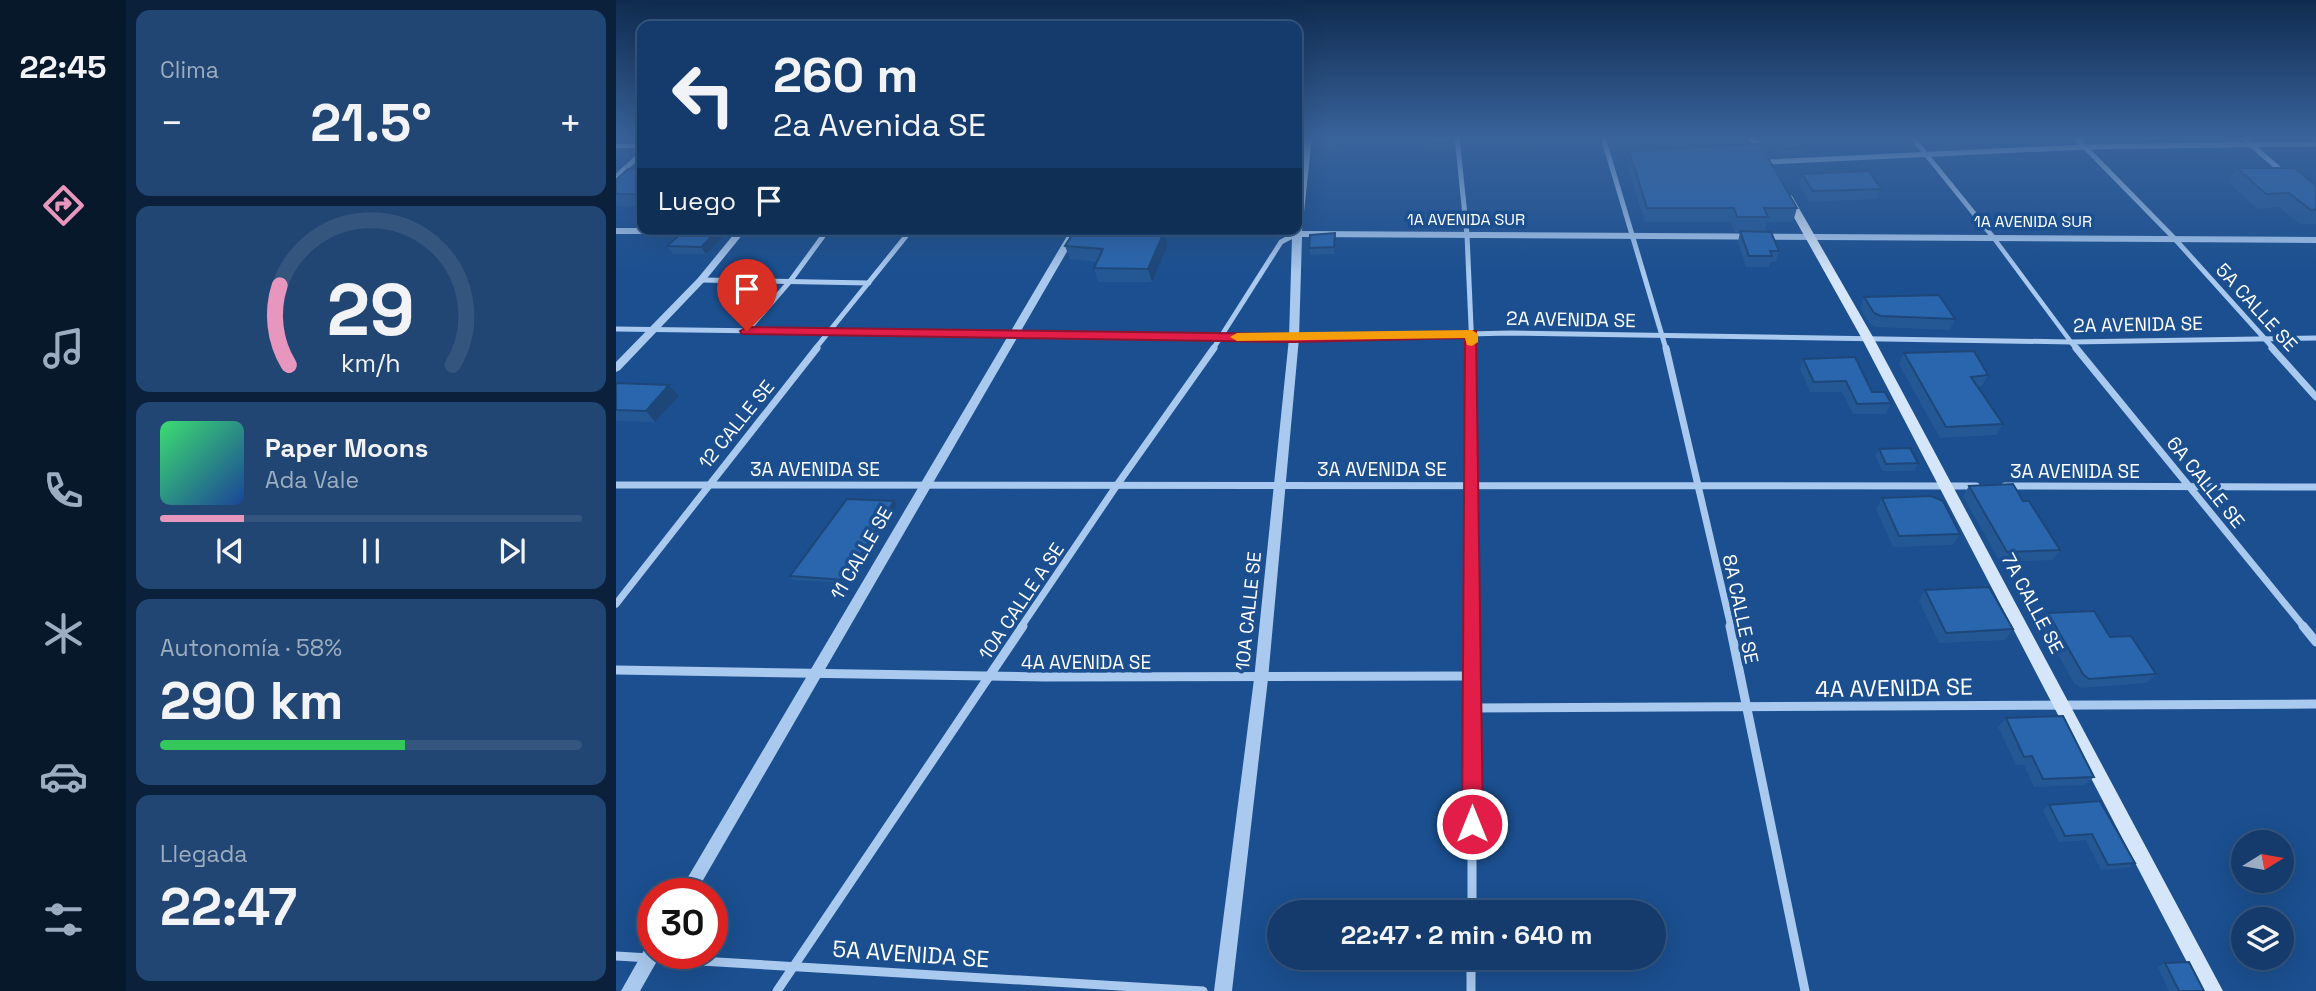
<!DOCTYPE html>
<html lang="es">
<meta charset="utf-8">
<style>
:root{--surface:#143b6b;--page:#214673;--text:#f1f3f6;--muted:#9dadc1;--line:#33557e;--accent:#e797bd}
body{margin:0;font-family:"Space Grotesk",sans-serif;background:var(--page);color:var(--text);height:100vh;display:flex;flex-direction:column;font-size:26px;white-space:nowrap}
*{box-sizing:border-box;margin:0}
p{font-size:23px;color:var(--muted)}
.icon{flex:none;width:38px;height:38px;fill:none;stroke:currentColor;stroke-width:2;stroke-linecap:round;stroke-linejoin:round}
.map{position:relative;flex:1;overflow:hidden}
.details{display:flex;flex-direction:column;gap:10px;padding:10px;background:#0b203b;width:490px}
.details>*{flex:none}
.hud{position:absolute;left:21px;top:21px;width:665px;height:214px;border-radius:14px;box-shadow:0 7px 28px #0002,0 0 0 2px var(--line);background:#143b6b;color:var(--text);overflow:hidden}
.needle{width:46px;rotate:79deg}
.fabs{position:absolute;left:1615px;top:830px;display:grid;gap:14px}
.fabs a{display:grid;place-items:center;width:63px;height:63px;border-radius:50%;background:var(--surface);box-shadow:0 7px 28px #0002,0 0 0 2px var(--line);font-size:35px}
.speed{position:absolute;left:21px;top:878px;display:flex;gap:14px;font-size:35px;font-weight:700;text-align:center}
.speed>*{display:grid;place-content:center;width:91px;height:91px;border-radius:50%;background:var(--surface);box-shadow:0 7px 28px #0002,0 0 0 2px var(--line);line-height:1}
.speed .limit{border:10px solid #d22;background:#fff;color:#111}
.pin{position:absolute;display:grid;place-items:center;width:60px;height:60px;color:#fff;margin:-72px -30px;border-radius:50% 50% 50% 0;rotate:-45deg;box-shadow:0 0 7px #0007}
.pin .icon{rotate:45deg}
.me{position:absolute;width:77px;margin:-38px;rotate:0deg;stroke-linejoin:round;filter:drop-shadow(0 0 5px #0008)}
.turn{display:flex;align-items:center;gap:24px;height:147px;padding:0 21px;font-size:32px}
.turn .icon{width:91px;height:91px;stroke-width:2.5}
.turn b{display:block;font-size:49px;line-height:60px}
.then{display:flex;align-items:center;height:66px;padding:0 21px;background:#0003;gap:14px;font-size:26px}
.big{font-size:52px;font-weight:700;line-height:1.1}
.details .tile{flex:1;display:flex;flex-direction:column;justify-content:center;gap:10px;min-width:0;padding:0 24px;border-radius:14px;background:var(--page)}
.details .dial{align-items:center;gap:0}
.dial svg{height:182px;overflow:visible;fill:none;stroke:var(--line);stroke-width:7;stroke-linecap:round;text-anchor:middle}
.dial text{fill:var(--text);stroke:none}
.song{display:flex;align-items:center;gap:21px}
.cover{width:84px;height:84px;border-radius:10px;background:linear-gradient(135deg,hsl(140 70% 55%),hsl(220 70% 35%))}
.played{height:7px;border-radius:4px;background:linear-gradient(90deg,var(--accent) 20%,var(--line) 20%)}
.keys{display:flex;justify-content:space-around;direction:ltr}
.heat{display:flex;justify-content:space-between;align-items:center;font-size:38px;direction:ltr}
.charge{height:10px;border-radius:5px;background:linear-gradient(90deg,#34c759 58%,var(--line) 0)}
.trip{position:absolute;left:651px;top:900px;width:399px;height:70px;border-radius:35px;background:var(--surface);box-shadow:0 7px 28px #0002,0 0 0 2px var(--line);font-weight:700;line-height:70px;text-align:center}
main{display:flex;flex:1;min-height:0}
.tab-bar{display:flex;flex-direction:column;width:126px;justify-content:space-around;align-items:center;background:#08182b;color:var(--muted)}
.tab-bar .icon{width:49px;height:49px}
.tab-bar .active{color:var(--accent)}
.tab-bar b{font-size:32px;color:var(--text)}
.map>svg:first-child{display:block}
</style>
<main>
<nav class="tab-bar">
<b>22:45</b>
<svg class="icon active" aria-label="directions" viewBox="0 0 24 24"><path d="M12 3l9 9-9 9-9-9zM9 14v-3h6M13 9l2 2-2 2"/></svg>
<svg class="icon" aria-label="music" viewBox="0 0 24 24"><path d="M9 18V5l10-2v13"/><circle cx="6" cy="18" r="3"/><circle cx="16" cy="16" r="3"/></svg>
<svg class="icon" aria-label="phone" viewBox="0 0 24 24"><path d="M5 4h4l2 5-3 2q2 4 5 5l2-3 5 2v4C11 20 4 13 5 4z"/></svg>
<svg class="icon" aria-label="climate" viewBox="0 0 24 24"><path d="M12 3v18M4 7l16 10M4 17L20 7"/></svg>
<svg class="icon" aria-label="car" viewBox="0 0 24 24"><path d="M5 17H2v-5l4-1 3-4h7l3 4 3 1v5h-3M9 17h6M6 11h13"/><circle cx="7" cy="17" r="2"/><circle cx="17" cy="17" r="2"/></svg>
<svg class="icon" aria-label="filters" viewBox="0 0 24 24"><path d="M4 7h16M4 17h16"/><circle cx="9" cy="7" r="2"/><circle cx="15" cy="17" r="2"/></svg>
</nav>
<section class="details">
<div class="tile"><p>Clima</p>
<div class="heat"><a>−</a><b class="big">21.5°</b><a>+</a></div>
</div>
<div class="tile dial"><svg viewBox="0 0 100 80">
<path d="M14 69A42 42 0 1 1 86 69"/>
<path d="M14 69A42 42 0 0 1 10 34" stroke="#e797bd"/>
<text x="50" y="56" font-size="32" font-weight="700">29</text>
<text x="50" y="72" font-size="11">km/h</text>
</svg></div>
<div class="tile">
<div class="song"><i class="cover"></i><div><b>Paper Moons</b><p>Ada Vale</p></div></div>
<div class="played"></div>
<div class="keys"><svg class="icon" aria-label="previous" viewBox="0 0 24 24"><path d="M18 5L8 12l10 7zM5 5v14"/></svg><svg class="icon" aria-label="pause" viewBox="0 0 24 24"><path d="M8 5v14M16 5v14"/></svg><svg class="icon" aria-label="next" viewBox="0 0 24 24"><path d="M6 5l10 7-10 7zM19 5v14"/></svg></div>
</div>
<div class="tile"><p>Autonomía · 58%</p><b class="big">290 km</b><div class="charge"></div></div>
<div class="tile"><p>Llegada</p><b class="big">22:47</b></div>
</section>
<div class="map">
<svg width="1700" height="991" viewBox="0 0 1700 991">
<rect width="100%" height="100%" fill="#1b4f8f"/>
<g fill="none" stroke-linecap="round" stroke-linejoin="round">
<path stroke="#a9c9ee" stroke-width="4.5" d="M 1377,237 L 1455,342"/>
<g stroke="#a9c9ee" stroke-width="5">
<path d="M 841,137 L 851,235 L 856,349"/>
<path d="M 987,137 L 1050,349"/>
<path d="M 1296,137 L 1377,237"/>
<path d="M 1459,137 L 1558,238 L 1658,349"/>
<path d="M 1626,137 L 1668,173"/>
<path d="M 1151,162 L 1468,147 L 1700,144"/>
<path d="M 0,177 L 26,153"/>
<path d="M 85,280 L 253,283"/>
<path d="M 0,329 L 678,338 L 895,333 L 1455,342 L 1700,338"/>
<path d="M 131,331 L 175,280 L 210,232"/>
<path d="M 1455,342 L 1461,349"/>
<path d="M 199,349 L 295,230"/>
<path d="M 597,349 L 665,242 L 680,234"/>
</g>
<g stroke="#a9c9ee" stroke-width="7">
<path d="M 856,348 L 856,627"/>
<path d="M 1050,348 L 1115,627"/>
<path d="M 1460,348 L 1688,627"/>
<path d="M 1656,348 L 1700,397"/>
<path d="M 0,485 L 1360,486"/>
<path d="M 1389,486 L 1700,487"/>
<path d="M 0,604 L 201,348"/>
<path d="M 405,627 L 501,485 L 598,348"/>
</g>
<g stroke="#a9c9ee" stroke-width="9">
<path d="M 856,626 L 856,912"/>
<path d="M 1114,626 L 1189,991"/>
<path d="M 1687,626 L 1700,642"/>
<path d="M 0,670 L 428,677 L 856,676"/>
<path d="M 856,708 L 1700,704"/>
<path d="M 0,956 L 587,991"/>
<path d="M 855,957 L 855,991"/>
<path d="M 161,991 L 407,626"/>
</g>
<g fill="#a9c9ee" fill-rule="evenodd">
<path d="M 688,137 L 696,137 L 686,231 L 1700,237 L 1700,243 L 686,237 L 683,338 L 652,679 L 616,991 L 598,991 L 638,679 L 673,338 L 676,237 L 532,236 L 527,233 L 532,230 L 677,231 L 677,229 L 681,229 L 681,198 Z"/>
<rect x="0" y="144" width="26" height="4"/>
<path d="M 0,228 L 463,229 L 477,233 L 472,236 L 460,236 L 79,894 L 62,894 L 451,236 L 127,234 L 88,282 L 4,370 L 0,372 L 0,362 L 82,278 L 118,234 L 0,234 Z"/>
<path d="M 37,942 L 37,954 L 45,954 L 24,991 L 5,991 L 31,945 Z"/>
</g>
<g fill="#d6e6fa" fill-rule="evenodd">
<path d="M 1132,137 L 1141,137 L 1155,161 L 1153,163 L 1147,163 Z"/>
<path d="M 1171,193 L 1176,196 L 1257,337 L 1607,991 L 1586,991 L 1245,337 L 1166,196 Z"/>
</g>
</g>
<g fill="#245895">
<path d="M 703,137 L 730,137 L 720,150 L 704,148 Z"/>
<path d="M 755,137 L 779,137 L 779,138 L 755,140 Z"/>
<path d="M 810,137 L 834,137 L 835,149 L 813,150 Z"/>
<path d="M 1161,138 L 1187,148 L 1185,155 L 1166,156 L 1159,145 Z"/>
<path d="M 1013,151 L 1181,208 L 1177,222 L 1151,222 L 1148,232 L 1163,251 L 1160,262 L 1154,262 L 1153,267 L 1130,267 L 1122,242 L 1124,232 L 1118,232 L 1115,222 L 1029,222 L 1011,165 Z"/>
<path d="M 1621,168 L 1700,186 L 1700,224 L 1684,224 L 1663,207 L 1641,209 L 1612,182 Z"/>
<path d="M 26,169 L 26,206 L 0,207 L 0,180 Z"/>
<path d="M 1186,174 L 1265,189 L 1261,199 L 1193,202 L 1183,184 Z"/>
<path d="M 460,229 L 496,229 L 496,231 L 552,245 L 536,282 L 482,282 L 478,268 L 481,262 L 454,259 L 449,246 Z"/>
<path d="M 101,231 L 106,238 L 90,254 L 57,254 L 51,246 Z"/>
<path d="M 720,240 L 719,254 L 694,255 L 693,248 Z"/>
<path d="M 1248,297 L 1339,319 L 1334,330 L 1260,327 L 1254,324 L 1244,308 Z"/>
<path d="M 1288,353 L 1372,375 L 1366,386 L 1362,387 L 1387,424 L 1380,435 L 1324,438 L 1283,364 Z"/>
<path d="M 1187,359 L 1256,392 L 1275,403 L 1270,414 L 1237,414 L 1226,392 L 1194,392 L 1184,369 Z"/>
<path d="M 0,383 L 53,385 L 63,396 L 39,422 L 0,421 Z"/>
<path d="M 1263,449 L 1302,463 L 1298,471 L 1267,471 L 1259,456 Z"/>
<path d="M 1353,486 L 1407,501 L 1444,550 L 1436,560 L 1384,562 L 1347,496 Z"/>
<path d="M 1266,498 L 1344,534 L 1337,545 L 1277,547 L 1260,509 Z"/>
<path d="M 281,504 L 232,583 L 177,580 L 174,576 Z"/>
<path d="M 1309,590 L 1397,629 L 1389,640 L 1323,643 L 1303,601 Z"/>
<path d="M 1432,613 L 1494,637 L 1540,674 L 1531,683 L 1465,688 L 1458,683 L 1424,622 Z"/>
<path d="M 1390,718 L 1478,777 L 1469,785 L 1418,787 L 1408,765 L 1400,765 L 1382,727 Z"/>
<path d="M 1433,805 L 1519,863 L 1512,868 L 1485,870 L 1470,840 L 1443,842 L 1427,810 Z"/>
<path d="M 1549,963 L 1588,991 L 1553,991 L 1542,967 Z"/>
</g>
<g fill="#1d4779">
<path d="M 721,137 L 730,137 L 720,150 L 719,139 Z"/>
<path d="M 101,231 L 106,238 L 90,254 L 85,247 Z"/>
<path d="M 548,232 L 552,245 L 536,282 L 532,269 Z"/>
<path d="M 719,233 L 720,240 L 719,254 L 718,247 Z"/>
<path d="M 53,385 L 63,396 L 39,422 L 30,411 Z"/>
<path d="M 278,501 L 281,504 L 232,583 L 229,580 Z"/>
</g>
<g fill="#2a66ad" stroke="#1d4779" stroke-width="2">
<path d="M 703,137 L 721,137 L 719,139 Z"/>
<path d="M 812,137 L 834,137 L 835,142 L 813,143 Z"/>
<path d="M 1179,137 L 1187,148 L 1168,149 L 1161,138 Z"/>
<path d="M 1144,144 L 1181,208 L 1148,208 L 1152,217 L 1121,217 L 1118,208 L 1031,208 L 1013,151 Z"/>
<path d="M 1621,168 L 1679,168 L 1700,186 L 1700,210 L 1695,210 L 1673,193 L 1650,194 Z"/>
<path d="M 12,169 L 26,169 L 26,194 L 0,194 L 0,180 Z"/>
<path d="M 1253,171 L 1265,189 L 1197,191 L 1186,174 Z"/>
<path d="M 460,229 L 493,229 L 492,231 L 548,232 L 532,269 L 478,268 L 487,249 L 449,246 Z"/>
<path d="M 68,231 L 101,231 L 85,247 L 51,246 Z"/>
<path d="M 1124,231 L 1155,232 L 1163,251 L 1154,251 L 1156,256 L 1133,256 Z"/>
<path d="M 719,233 L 718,247 L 693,248 L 694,235 Z"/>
<path d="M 1323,295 L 1339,319 L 1265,316 L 1258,313 L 1248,297 Z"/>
<path d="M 1358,351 L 1372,375 L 1355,377 L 1387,424 L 1330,427 L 1288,353 Z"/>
<path d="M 1239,357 L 1256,392 L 1269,392 L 1275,403 L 1241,404 L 1230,381 L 1198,382 L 1187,359 Z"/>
<path d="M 0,383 L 53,385 L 30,411 L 0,410 Z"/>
<path d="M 1294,448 L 1302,463 L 1270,464 L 1263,449 Z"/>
<path d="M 1397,484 L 1407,501 L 1413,501 L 1444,550 L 1391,552 L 1353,486 Z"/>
<path d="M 1315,496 L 1327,501 L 1344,534 L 1283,536 L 1266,498 Z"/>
<path d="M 231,499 L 278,501 L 229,580 L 174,576 Z"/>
<path d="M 1373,587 L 1397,629 L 1330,633 L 1309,590 Z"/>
<path d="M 1478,611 L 1494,637 L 1515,636 L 1540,674 L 1473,679 L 1467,674 L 1432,613 Z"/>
<path d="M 1447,716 L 1478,777 L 1427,779 L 1416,756 L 1408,757 L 1390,718 Z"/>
<path d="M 1484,801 L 1519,863 L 1492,865 L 1476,834 L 1449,836 L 1433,805 Z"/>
<path d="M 1573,962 L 1588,991 L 1563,991 L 1549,963 Z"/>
</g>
<linearGradient id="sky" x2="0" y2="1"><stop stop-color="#0f2b4f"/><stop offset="0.5" stop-color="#39639b"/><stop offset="1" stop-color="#39639b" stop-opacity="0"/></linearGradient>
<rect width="1700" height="275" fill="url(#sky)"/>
<path fill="#e11d48" stroke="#92132f" stroke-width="2" d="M 131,327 L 678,334 L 860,331 L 867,824 L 864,832 L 856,835 L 849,832 L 846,824 L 849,338 L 678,342 L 126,334 L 124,331 Z"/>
<path fill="#f59e0b" d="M 856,330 L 862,334 L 862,342 L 856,346 L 851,345 L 849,338 L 621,341 L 614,337 L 621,333 Z"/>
<g text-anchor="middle" stroke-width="7" stroke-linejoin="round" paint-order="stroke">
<g font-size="16" fill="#fff" stroke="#1b4f8f">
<text x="850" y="225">1A AVENIDA SUR</text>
<text x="1417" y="227">1A AVENIDA SUR</text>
</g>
<g font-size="19" fill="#fff" stroke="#1b4f8f">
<text transform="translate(1641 307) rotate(48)" y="7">5A CALLE SE</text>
<text transform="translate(955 319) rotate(1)" y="7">2A AVENIDA SE</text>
<text transform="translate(1522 324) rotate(-1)" y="7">2A AVENIDA SE</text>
<text transform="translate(120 424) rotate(-51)" y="7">12 CALLE SE</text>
<text x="199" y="476">3A AVENIDA SE</text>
<text x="766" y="476">3A AVENIDA SE</text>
<text x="1459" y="478">3A AVENIDA SE</text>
<text transform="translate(1590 482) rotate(51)" y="7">6A CALLE SE</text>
<text transform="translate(245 553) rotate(-60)" y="7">11 CALLE SE</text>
<text transform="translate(405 601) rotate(-56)" y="7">10A CALLE A SE</text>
<text transform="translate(1417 603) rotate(62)" y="7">7A CALLE SE</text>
<text transform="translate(1125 609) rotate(78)" y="7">8A CALLE SE</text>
<text transform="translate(632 611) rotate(-84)" y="7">10A CALLE SE</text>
<text x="470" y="669">4A AVENIDA SE</text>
</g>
<g font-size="23" fill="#fff" stroke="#1b4f8f">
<text transform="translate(1278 688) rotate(-1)" y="8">4A AVENIDA SE</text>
<text transform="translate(295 954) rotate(4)" y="8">5A AVENIDA SE</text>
</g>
</g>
</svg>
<div class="fabs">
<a><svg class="needle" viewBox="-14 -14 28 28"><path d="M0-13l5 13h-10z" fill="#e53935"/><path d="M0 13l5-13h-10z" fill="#9dadc1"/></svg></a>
<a><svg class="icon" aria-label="layers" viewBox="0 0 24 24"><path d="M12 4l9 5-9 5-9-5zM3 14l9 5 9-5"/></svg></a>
</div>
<div class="speed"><div class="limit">30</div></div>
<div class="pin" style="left:131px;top:331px;background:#d93025"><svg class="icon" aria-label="arrive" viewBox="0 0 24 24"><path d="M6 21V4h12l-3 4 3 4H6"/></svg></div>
<svg class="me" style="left:856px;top:824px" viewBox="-20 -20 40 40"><circle r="17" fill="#e11d48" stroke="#fff" stroke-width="3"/><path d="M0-11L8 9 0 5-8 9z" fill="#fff"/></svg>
<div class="trip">22:47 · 2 min · 640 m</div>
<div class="hud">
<div class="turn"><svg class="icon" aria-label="left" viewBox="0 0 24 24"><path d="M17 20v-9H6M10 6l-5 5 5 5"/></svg><div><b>260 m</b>2a Avenida SE</div></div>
<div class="then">Luego<svg class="icon" aria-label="arrive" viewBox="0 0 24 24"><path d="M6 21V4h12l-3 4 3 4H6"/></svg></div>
</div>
</div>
</main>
